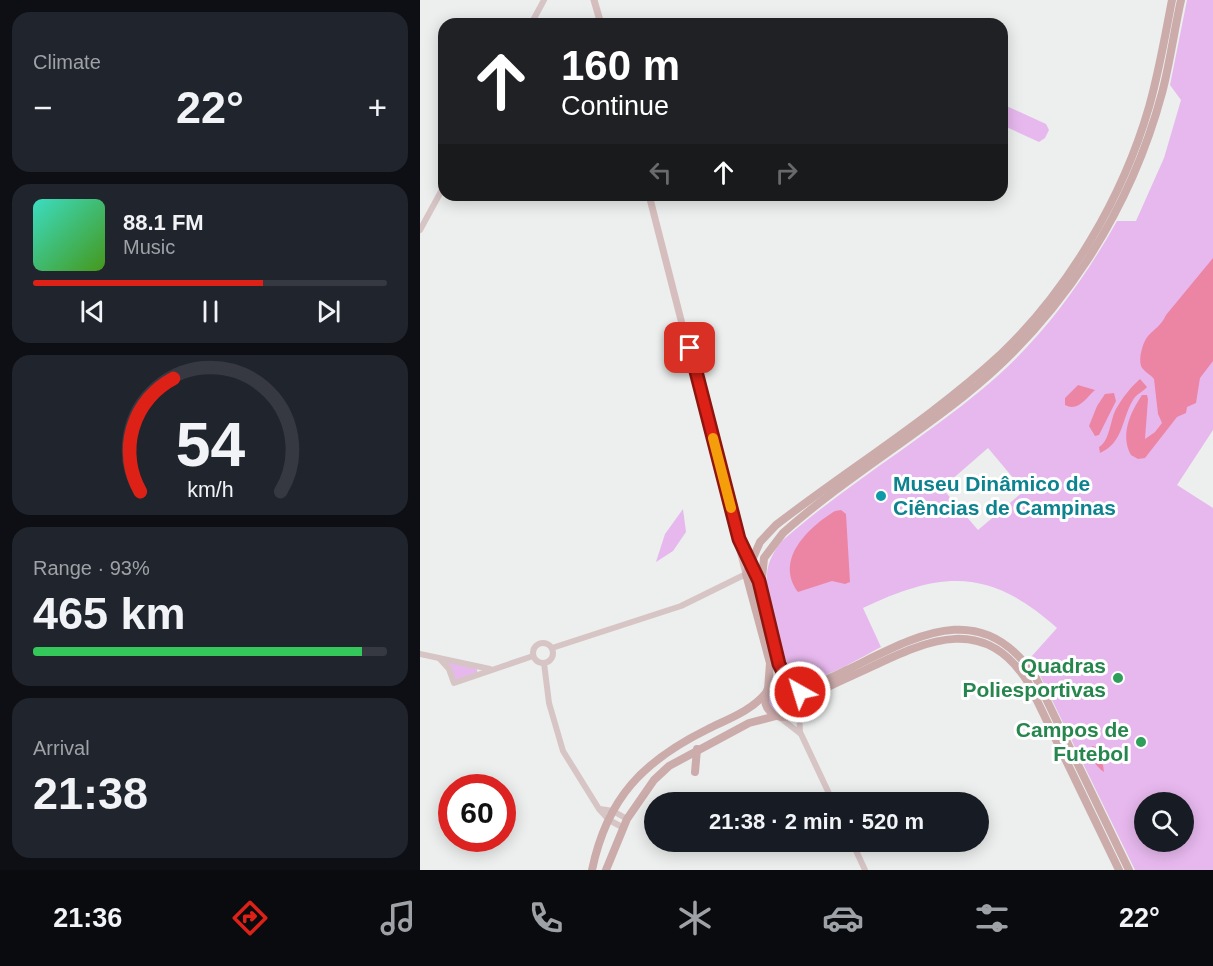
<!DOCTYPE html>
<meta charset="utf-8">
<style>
:root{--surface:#171b24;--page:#20242c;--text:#f1f3f6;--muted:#9ea1a6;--line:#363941;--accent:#dd2117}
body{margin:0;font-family:Helvetica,sans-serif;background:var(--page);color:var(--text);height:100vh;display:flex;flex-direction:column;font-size:22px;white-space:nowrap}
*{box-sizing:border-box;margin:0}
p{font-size:20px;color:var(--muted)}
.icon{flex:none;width:33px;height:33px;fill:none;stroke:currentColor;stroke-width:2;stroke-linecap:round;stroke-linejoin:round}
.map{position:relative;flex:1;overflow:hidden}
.details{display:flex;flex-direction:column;gap:12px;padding:12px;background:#0d0f14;width:420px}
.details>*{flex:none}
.banner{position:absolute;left:18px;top:18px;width:570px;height:183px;border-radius:18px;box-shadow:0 3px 15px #0003;background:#202124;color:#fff;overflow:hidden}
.fabs{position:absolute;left:714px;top:792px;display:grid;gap:12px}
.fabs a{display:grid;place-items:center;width:60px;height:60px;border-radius:50%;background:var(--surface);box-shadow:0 3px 15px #0003;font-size:30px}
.speed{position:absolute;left:18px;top:774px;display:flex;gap:12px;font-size:30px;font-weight:700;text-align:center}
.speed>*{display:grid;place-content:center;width:78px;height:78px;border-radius:50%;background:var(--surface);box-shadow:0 3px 15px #0003;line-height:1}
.speed .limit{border:9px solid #d22;background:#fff;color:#111}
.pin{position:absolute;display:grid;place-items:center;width:51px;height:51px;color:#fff;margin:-26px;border-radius:12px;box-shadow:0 3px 9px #0006}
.me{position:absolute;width:66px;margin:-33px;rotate:321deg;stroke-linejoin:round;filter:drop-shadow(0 0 4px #0008)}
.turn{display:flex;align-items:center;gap:21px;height:126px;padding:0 24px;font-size:27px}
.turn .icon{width:78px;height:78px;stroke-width:2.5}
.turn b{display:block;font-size:42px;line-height:51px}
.lanes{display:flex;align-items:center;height:57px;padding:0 24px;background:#0003;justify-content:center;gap:30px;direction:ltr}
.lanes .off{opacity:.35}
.big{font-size:45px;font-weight:800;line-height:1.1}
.details .widget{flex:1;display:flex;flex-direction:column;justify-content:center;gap:9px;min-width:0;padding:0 21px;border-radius:18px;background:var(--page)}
.details .dial{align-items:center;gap:0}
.dial svg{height:156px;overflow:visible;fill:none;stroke:var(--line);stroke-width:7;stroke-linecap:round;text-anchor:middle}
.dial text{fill:var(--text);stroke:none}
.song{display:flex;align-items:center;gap:18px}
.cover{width:72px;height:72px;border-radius:9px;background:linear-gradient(135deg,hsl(170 70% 55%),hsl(100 70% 35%))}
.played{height:6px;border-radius:3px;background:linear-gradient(90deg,var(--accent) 65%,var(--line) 65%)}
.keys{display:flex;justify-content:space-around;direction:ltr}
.heat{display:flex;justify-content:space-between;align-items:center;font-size:33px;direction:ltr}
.charge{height:9px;border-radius:4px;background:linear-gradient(90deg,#34c759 93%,var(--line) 0)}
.trip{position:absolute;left:224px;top:792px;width:345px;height:60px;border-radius:30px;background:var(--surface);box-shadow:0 3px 15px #0003;font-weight:800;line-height:60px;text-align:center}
.tab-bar{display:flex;height:96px;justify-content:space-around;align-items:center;background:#090b0e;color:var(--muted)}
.tab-bar .icon{width:42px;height:42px}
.tab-bar .selected{color:var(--accent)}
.tab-bar b{font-size:27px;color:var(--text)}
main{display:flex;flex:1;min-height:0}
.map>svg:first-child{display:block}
</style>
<main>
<section class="details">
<div class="widget"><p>Climate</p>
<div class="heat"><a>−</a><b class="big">22°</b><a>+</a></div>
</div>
<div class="widget">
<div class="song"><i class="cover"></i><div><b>88.1 FM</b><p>Music</p></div></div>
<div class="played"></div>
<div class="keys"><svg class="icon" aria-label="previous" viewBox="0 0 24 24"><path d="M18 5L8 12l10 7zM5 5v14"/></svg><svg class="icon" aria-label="pause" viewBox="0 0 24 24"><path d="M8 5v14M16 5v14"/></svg><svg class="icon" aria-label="next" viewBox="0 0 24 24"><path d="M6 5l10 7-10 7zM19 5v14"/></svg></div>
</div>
<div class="widget dial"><svg viewBox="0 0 100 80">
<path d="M14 69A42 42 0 1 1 86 69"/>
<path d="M14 69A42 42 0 0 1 31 11" stroke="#dd2117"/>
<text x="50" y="56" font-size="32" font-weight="700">54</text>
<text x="50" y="72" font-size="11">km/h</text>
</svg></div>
<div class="widget"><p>Range · 93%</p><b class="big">465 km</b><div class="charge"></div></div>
<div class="widget"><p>Arrival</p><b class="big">21:38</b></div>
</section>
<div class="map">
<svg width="793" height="870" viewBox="0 0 793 870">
<rect width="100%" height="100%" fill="#ecefed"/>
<g fill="#e7b8ee" fill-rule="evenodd">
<path d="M 767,0 L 793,0 L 793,430 L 757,485 L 793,508 L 793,870 L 715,870 L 611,657 L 637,628 C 569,567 521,571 443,608 L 461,647 C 443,656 403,682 384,678 C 360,675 344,595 347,574 C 348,561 354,551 362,541 C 424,486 496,444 560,391 C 617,345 661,285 697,221 L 716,221 L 744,158 L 761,100 L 750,85 ZM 568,448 L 604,491 L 558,530 L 522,488 ZM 724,802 L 764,802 L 764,842 L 724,842 Z"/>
<path d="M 582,104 L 626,124 L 629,130 L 625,138 L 619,142 L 582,125 Z"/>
<path d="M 263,509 L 266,532 L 253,551 L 236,562 L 245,534 Z"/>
<path d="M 22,660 L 56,666 L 58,674 L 35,682 Z"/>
<circle cx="363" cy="700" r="14"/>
<path d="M 303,792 L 322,802 L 297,802 Z"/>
</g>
<g fill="#ec85a4">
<path d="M 793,258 L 793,361 L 780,378 L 776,403 L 767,407 L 766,413 L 757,417 L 725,458 L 718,459 L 711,455 C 700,435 710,413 722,395 L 727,395 L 728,399 L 725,439 L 735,432 L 742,423 L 738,414 L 734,379 C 731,375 726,373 723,369 C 717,363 722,343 728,336 C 735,328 741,326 746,315 Z"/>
<path d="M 720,379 L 727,387 C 723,392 716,394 713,400 C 701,420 704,442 680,453 L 679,447 C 690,441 690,420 696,409 C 703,397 710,388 720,379 Z"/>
<path d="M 658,385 L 675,390 C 666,398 658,412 645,405 L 645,398 Z"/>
<path d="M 694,393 L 696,401 L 679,435 L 675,436 L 669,426 L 677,406 L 685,394 Z"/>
<path d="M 421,510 L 426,514 L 430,582 L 425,584 L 412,581 L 378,592 C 354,559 389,527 415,511 Z"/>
<path d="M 673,746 L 678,748 L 678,760 L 683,765 L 684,772 C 676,767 670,757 669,748 Z"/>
</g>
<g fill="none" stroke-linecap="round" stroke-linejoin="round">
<g stroke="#d7c5c6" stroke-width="6">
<path d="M 111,24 L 124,0"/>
<path d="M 0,230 L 24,186"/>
<circle cx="123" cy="653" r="10"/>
<path d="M 132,648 L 261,606 L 326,574"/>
<path d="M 0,654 L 70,669"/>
<path d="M 20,659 L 29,669 L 34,683 L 113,656"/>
<path d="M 124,663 L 129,703 L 143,751 L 179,809 L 189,820 L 202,827"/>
<path d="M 379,707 L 380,733"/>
<path d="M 359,717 L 381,734 L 413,802"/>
<path d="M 180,809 L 193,811 L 207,819"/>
<path d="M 432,842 L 445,870"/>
</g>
<g stroke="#d6bebe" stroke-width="7">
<path d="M 174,0 L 181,24"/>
<path d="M 229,195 L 326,574"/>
</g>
<g stroke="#ccabab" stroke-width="8">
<path d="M 330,562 C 348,598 345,651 369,682"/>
<path d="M 341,588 L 344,558 L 363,533 C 419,483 485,443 544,396 C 640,320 710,212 742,93 C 750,63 754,31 761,0"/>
<circle cx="363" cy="699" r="18"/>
<path d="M 372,684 C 392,689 411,677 429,669 C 497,636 562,596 616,678 L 709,870"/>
<path d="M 348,690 L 350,663 L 326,574 L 340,542 L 356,525 C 430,468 512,418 581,354 C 649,289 703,197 729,107 C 739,72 745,36 752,0"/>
<path d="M 381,704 C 401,688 426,679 449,668 C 509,639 566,614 609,684 L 699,870"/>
<path d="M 275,772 L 277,749"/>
<path d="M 172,870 C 187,798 223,761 288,729 C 308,719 331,711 346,693"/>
<path d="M 186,870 L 207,819 L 234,780 L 249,766 L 329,723 L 356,716"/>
</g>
</g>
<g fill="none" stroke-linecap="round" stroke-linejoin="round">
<defs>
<path id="route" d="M 270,348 L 319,539 L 339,581 L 359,664 L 366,678 L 380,692"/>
</defs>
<use href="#route" stroke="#90150f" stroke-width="15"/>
<use href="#route" stroke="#dd2117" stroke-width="10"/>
<path stroke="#f59e0b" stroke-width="10" d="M 293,438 L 311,508"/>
</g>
<circle fill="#0f9aa8" stroke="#fff" stroke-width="2" cx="461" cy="496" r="6"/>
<g fill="#2e9e5b" stroke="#fff" stroke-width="2">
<circle cx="698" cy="678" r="6"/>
<circle cx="721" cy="742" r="6"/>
</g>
<g text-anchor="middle" stroke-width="6" stroke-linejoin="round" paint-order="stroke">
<g font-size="21" font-weight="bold" fill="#0d838f" stroke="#fff" text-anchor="start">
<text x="473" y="491">Museu Dinâmico de<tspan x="473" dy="24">Ciências de Campinas</tspan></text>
</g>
<g font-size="21" font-weight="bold" fill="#27864d" stroke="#fff" text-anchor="end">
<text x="686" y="673">Quadras<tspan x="686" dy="24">Poliesportivas</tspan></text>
<text x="709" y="737">Campos de<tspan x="709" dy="24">Futebol</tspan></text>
</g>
</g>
</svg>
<div class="fabs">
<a><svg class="icon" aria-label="search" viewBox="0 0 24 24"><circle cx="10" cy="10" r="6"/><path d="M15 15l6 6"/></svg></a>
</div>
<div class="speed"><div class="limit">60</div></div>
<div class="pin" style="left:270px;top:348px;background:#d93025"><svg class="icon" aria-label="arrive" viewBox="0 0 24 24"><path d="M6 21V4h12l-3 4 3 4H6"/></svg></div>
<svg class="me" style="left:380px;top:692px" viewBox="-20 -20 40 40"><circle r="17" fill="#dd2117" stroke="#fff" stroke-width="3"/><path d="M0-11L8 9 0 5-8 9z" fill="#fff"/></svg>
<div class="trip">21:38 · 2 min · 520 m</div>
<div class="banner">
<div class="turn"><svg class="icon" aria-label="ahead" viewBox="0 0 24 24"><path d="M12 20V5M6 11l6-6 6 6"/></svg><div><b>160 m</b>Continue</div></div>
<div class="lanes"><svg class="icon off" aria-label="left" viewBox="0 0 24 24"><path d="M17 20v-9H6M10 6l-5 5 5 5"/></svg><svg class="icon" aria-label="ahead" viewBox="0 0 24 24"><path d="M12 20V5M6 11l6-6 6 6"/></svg><svg class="icon off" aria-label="right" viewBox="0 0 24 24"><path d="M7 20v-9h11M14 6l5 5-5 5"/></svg></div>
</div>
</div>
</main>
<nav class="tab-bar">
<b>21:36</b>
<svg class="icon selected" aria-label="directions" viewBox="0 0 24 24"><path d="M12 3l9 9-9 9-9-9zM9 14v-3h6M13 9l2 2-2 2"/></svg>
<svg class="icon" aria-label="music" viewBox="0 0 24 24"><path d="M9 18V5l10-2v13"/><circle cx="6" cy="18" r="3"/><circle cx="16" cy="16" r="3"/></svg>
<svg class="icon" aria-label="phone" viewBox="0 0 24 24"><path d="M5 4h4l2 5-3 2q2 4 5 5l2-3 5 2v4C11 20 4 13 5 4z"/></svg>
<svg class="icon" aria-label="climate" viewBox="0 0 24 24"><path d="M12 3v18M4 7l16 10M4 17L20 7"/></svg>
<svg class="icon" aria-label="car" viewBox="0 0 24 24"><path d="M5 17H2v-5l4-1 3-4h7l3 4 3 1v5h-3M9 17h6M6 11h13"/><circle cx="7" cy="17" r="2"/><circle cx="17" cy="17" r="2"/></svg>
<svg class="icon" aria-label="filters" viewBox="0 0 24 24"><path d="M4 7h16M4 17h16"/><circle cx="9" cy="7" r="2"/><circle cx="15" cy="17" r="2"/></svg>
<b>22°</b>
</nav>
